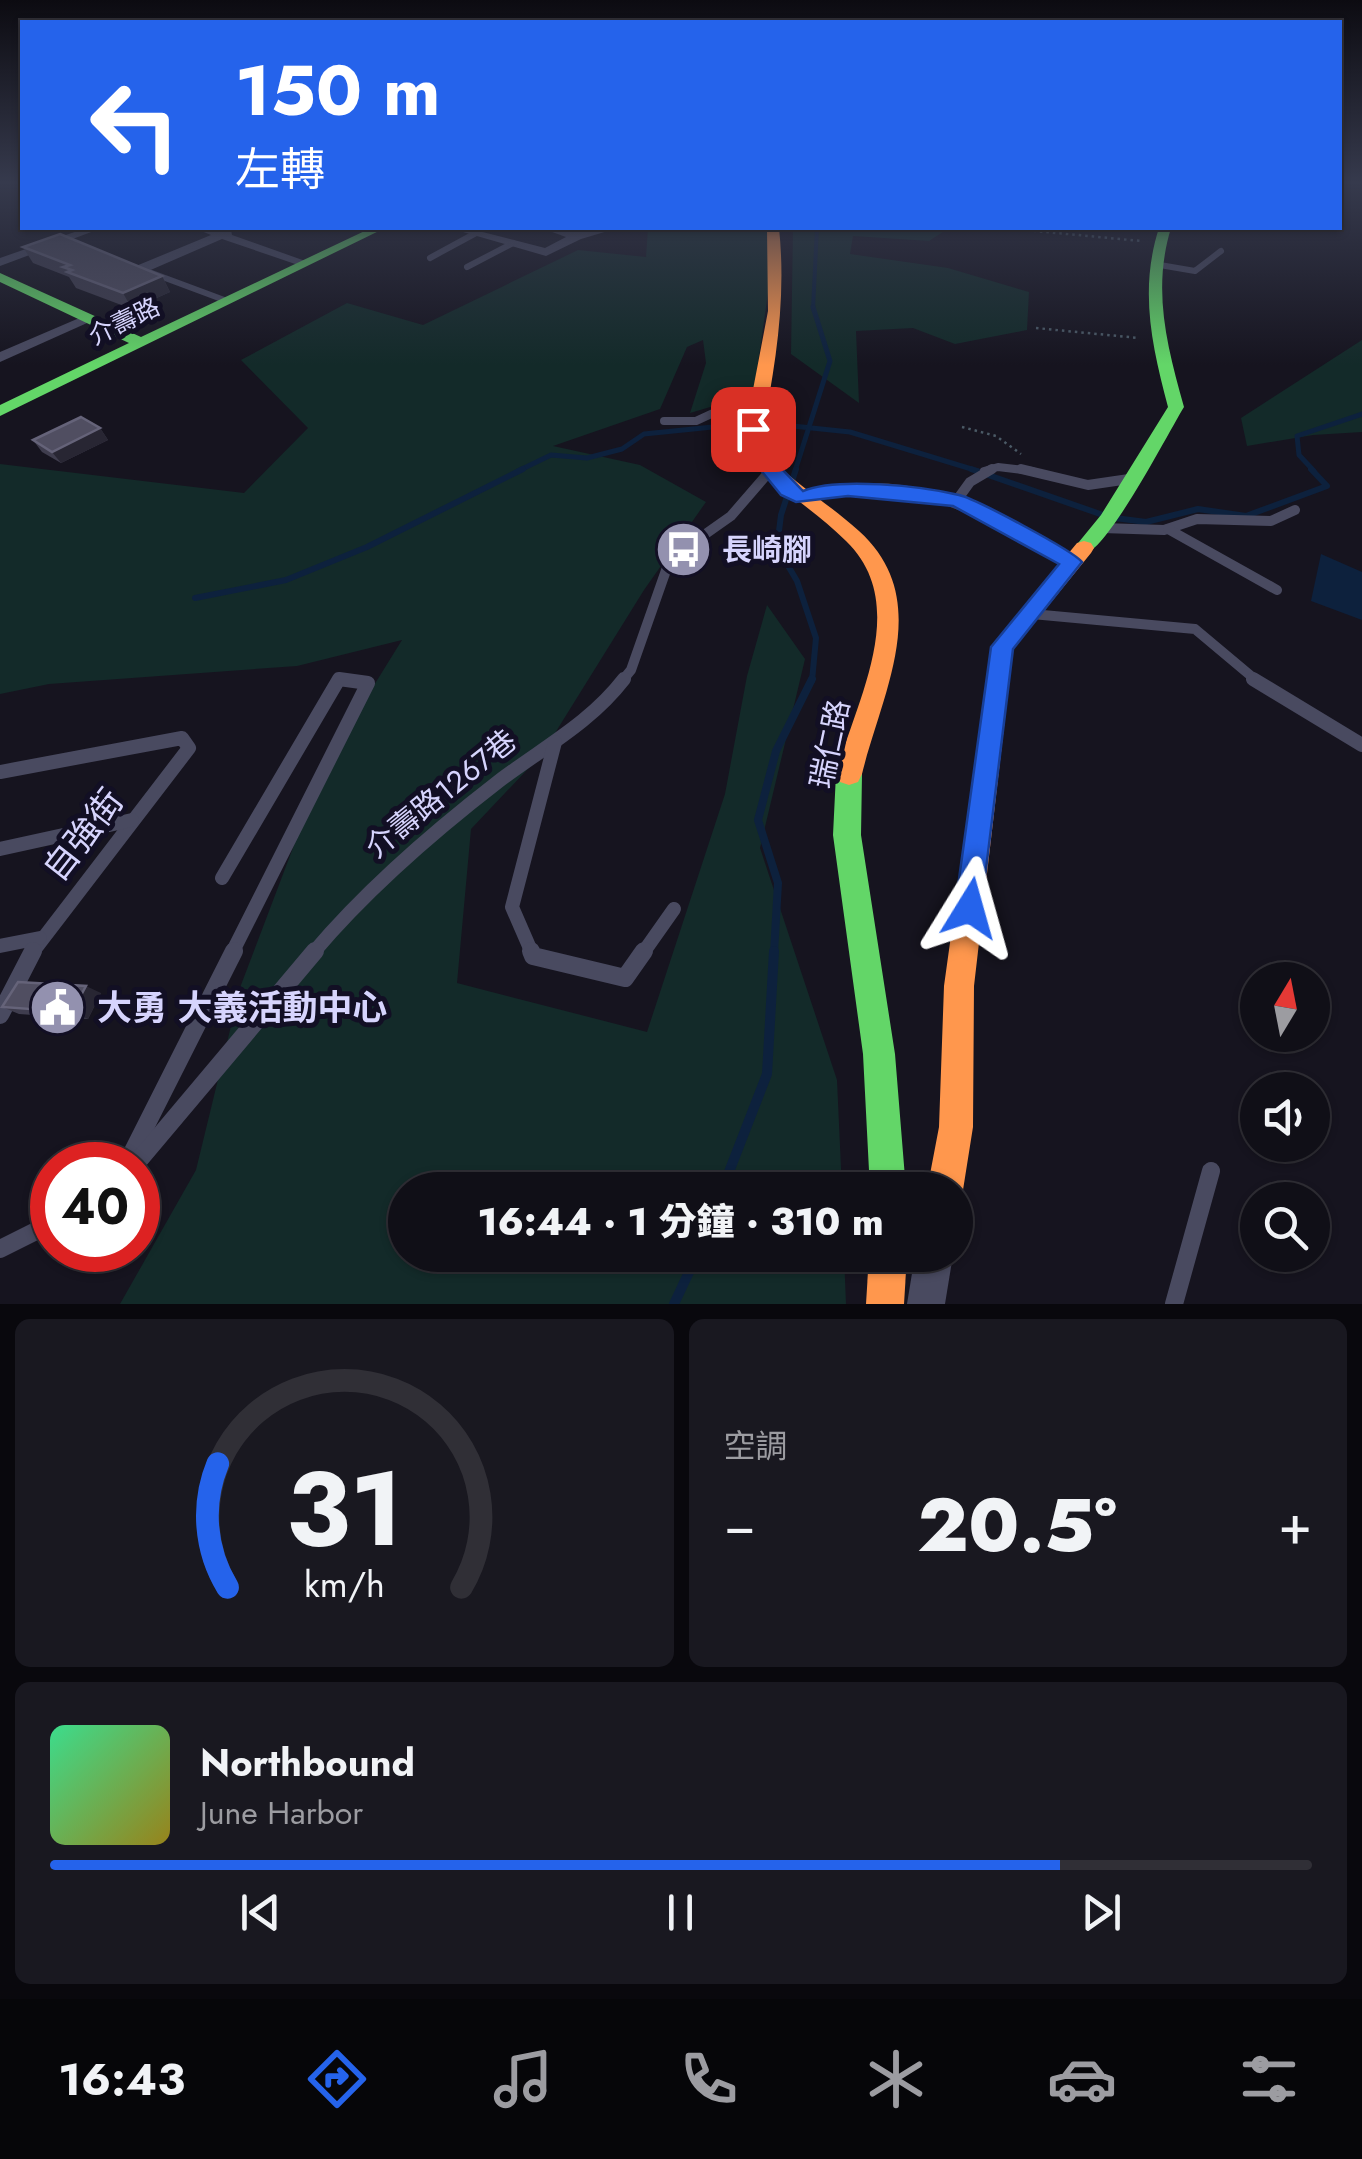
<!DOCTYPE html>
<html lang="zh-TW">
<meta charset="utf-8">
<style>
:root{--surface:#100f17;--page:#191820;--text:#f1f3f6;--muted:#9c9ca1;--line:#302f36;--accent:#2563eb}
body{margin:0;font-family:Jost,"Noto Sans TC",sans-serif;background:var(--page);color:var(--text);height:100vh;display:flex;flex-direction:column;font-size:38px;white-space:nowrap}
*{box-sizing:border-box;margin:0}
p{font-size:32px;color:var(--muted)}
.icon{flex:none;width:55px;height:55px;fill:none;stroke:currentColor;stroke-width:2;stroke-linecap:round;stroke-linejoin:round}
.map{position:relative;height:1304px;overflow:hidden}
.sheet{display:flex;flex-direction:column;gap:15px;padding:15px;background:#09080d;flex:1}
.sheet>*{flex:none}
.guide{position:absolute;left:20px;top:20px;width:1322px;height:210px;border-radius:0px;box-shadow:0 2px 8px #0004,0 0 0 2px var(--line);background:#2563eb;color:#fff;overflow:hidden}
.needle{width:65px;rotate:10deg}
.tools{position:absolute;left:1240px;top:962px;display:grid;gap:20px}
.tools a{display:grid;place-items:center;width:90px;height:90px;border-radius:50%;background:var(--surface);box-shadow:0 2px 8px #0004,0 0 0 2px var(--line);font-size:50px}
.speed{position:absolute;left:30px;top:1142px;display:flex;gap:20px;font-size:50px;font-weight:700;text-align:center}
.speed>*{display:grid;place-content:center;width:130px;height:130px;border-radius:50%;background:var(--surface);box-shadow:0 2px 8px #0004,0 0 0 2px var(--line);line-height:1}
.speed .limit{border:15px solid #d22;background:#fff;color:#111}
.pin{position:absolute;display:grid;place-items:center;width:85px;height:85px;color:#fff;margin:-42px;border-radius:20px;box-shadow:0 5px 15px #0006}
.me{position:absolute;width:110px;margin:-55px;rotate:8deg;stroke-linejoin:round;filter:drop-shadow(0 0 8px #0008)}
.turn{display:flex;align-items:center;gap:35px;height:210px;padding:0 50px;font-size:45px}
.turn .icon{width:130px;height:130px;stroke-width:2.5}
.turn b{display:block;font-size:70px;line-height:85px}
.big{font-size:75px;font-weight:800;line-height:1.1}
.sheet .widget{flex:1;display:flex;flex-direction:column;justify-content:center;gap:15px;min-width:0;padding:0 35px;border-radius:15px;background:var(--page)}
.sheet .dial{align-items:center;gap:0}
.dial svg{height:260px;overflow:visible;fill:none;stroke:var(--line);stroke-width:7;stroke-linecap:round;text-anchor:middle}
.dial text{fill:var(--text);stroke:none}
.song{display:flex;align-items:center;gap:30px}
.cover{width:120px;height:120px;border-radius:15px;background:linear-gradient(135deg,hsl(150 70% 55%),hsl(50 70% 35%))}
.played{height:10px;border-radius:5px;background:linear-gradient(90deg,var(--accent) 80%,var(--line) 80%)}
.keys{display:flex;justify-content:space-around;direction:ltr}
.heat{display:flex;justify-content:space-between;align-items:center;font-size:55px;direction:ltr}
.sheet .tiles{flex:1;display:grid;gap:15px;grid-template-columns:1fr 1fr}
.widget:last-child{grid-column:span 2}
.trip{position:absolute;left:388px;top:1172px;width:585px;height:100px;border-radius:50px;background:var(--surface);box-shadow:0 2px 8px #0004,0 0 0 2px var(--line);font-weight:800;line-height:100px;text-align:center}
.tabs{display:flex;height:160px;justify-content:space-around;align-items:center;background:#060609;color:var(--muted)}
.tabs .icon{width:70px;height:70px}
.tabs .current{color:var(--accent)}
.tabs b{font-size:45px;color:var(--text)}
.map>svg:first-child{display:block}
</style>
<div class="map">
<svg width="1362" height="1304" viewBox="0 0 1362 1304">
<rect width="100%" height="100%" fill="#16141f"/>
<g fill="#132a29">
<path d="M 648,228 L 767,228 L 773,258 L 752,405 L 717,405 L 690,413 L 706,363 L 703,340 L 687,347 L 660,409 L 553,446 L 640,465 L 706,502 L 644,590 L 542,754 L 471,829 L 457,983 L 647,1032 L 725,794 L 747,676 L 767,605 L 805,659 L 760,848 L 837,1080 L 842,1190 L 405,1190 L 405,1255 L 844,1255 L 846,1304 L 120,1304 L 196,1170 L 241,985 L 324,766 L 402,640 L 297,666 L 49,684 L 0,694 L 0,464 L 244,493 L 308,428 L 241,360 L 347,303 L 423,325 L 578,250 L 646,257 Z"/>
<path d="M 793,228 L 949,228 L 929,241 L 853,236 L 850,254 L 948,268 L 1029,292 L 1027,330 L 955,344 L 913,328 L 856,331 L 859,403 L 791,354 Z"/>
<path d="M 1362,340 L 1362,432 L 1313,435 L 1247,446 L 1241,418 Z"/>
</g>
<path fill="#0d213d" d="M 1321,554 L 1362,572 L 1362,620 L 1311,601 Z"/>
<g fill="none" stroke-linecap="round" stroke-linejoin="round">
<path stroke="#0d213d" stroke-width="4" d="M 813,309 L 817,228"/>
<g stroke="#0d213d" stroke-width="5">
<path d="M 764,423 L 850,432 L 978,471"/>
<path d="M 518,471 L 551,455 L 587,458 L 622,449 L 644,434 L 752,423"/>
<path d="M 795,471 L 830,361 L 813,307"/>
<path d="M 1314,471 L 1299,455 L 1297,436 L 1362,414"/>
</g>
<g stroke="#0d213d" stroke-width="6">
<path d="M 796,469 L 781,515 L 777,547 L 797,581 L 816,638 L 812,681"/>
<path d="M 971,469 L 1103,515"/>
<path d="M 1115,518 L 1146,522 L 1198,509 L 1246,516 L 1327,486 L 1311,469"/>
<path d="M 195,598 L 286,580 L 367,547 L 523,469"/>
</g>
<path stroke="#0d213d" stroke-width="8" d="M 774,953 L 778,883 L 758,820 L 776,751 L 812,679"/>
<g stroke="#0d213d" stroke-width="10">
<path d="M 722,1190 L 767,1074 L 774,951"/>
<path d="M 674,1304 L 697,1255"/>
</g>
<g stroke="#4b5a66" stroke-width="2.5" stroke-dasharray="2.5 4" stroke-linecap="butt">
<path d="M 1014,229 L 1141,241"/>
<path d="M 1036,328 L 1139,338"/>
<path d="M 962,427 L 996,436 L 1021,454"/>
</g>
<g stroke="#494a60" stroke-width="6">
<path d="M 430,258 L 476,233"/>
<path d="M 1154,264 L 1195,271 L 1221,251"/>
<path d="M 467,267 L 513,243"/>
<path d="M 149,272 L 227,301"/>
</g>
<g stroke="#494a60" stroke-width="8">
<path d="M 664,421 L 696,421 L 722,409 L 755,414"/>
<path d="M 984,471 L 998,467 L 1032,471"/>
</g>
<g stroke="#494a60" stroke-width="10">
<path d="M 1021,469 L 1088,485 L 1129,479"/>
<path d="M 802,498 C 913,467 980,512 1072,562"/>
<path d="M 957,500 L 970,482 L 992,469"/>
<path d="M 1102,528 L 1164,530 L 1197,519 L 1271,521 L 1295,510"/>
<path d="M 1168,529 L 1277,590"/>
<path d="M 1032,614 L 1195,629 L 1257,681"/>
<path d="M 338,681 L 356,681"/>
<path d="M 622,681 L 631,670 L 670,559 L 731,516 L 769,472"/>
</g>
<g stroke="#494a60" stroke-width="14">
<path d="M 1253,679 L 1362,745"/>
<path d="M 0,772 L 182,738 L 189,748 L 32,953"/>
<path d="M 0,849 L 132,820"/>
<path d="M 222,878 L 339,679 L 368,683 L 232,953"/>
<path d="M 0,946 L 40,938"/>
<path d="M 313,953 C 367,889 433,832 499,781 C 544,747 590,723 624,679"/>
<path d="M 532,953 L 512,907 L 555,742"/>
<path d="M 643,953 L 674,909"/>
</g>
<g stroke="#494a60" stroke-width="18">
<path d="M 531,951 L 533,956 L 625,978 L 644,951"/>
<path d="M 0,1015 L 33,951"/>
<path d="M 126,1165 L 234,951"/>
<path d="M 135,1165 L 315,951"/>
<path d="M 0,1249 L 52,1223"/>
<path d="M 1174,1304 L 1211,1171"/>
</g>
<g fill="#494a60" fill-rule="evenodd">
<path d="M 86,228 L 102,228 L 0,266 L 0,258 Z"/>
<path d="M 194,228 L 231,230 L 232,235 L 311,263 L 301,266 L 222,239 L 146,272 L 136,272 L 136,266 L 211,235 Z"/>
<path d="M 449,228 L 467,228 L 545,248 L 566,237 L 541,228 L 577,232 L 618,228 L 581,239 L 546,256 Z"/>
<path d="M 84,316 L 96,319 L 0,362 L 0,352 Z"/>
<path d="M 915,1255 L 953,1255 L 945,1304 L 907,1304 Z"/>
</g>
<g fill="#63d668" fill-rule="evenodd">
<path d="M 371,228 L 385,228 L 0,416 L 0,405 L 129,343 L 0,282 L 0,273 L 141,337 Z"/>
<path d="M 1159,228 L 1171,228 C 1152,290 1167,346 1184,407 C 1167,435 1110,546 1084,555 L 1074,548 L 1101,515 L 1168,407 C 1152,346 1139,290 1159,228 Z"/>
<path d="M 849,763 L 858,766 L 862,774 L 861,835 L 895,1054 L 906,1190 L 870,1190 L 863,1054 L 833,835 L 836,774 L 840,766 Z"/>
</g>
<g fill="#ff974d" fill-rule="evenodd">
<path d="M 767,228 L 779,228 C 787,303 774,373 760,446 C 789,481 826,501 859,531 C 935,600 882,692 862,774 L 858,782 L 849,785 L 840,782 L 836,774 C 856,700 912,605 846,541 C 812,507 771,486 742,447 L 768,311 Z"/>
<path d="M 1084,541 L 1091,543 L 1094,548 L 1091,553 L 1013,649 L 974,986 L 973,1127 L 963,1190 L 955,1204 L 955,1190 L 927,1190 L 939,1127 L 944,986 L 991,647 L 1077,543 Z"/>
<path d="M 869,1255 L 907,1255 L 904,1304 L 866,1304 Z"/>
</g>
</g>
<g fill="#3f3d4e">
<path d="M 23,247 L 162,276 L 170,292 L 132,309 L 76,288 L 69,277 L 33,263 Z"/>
<path d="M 100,428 L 108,440 L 61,463 L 42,452 L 33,440 Z"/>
<path d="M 101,993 L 88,1019 L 19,1014 L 2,1007 Z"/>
</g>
<g fill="#282633">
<path d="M 162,276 L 170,292 L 132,309 L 123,293 Z"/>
<path d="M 100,428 L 108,440 L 61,463 L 52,452 Z"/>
<path d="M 86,986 L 101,993 L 88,1019 L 72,1012 Z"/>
</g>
<g fill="#504e61" stroke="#656379" stroke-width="2.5">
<path d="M 60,234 L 162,276 L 123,293 L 67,272 L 72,270 L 63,267 L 70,265 L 23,247 Z"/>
<path d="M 81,417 L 100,428 L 52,452 L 33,440 Z"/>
<path d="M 18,982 L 86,986 L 72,1012 L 2,1007 Z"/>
</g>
<linearGradient id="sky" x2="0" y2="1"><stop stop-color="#0c0b11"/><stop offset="0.5" stop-color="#363a4d"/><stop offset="1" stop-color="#363a4d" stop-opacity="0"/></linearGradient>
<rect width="1362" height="365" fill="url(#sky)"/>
<path fill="#2563eb" stroke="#184099" stroke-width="2.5" d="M 747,425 L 759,425 L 760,446 L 803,491 C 837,477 922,486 959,495 C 976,499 1072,550 1082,562 L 1013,649 L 980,918 L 970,922 L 959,918 L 955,908 L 991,647 L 1059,564 L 953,506 L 848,496 L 796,502 L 781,495 L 742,447 Z"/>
<defs>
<symbol id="bus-disc" viewBox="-11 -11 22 22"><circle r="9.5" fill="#9391af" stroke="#120f24"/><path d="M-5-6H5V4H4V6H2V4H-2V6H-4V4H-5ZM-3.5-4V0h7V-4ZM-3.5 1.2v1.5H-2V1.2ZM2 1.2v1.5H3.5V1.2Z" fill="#fff"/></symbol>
<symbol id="civic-disc" viewBox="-11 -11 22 22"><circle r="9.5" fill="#9391af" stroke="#120f24"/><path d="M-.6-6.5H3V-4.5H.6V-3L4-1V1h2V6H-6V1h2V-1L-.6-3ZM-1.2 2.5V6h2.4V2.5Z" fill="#fff"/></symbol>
</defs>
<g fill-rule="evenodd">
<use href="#bus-disc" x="652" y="518" width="63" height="63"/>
<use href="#civic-disc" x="26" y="976" width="63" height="63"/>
</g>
<g text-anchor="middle" stroke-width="10" stroke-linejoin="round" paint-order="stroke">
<g font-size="25" fill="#d6d4fd" stroke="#120f24">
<text transform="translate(124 321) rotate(-26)" y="9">介壽路</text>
</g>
<g font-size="30" font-weight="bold" fill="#d6d4fd" stroke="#120f24" text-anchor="start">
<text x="722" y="560">長崎腳</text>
</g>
<g font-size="30" fill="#d6d4fd" stroke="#120f24">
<text transform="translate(830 744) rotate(-78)" y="10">瑞仁路</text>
<text transform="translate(441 794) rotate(-39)" y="10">介壽路1267巷</text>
</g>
<g font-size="35" fill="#d6d4fd" stroke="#120f24">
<text transform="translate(83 835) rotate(-52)" y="12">自強街</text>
</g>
<g font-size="35" font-weight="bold" fill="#d6d4fd" stroke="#120f24" text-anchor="start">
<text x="97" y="1020">大勇 大義活動中心</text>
</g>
</g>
</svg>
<div class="tools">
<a><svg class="needle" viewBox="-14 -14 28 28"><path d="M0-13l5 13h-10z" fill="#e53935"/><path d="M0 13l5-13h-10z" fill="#9c9ca1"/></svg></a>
<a><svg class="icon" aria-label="sound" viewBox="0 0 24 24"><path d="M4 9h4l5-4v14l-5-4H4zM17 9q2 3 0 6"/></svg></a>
<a><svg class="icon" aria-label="search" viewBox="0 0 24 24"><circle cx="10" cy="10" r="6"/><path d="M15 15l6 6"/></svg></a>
</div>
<div class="speed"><div class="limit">40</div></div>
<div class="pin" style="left:753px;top:429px;background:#d93025"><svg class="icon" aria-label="arrive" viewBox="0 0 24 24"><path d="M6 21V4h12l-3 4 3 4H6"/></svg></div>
<svg class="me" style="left:970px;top:908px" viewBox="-20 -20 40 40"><path d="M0-17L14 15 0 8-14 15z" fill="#2563eb" stroke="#fff" stroke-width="4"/></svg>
<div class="trip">16:44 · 1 分鐘 · 310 m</div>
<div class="guide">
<div class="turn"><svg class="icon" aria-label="left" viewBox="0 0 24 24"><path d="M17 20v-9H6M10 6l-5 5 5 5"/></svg><div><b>150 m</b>左轉</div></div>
</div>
</div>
<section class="sheet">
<div class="tiles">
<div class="widget dial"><svg viewBox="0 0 100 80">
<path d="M14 69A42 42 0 1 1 86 69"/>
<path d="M14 69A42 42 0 0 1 11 31" stroke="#2563eb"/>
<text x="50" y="56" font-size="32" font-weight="700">31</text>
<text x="50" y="72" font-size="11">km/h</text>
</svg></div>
<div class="widget"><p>空調</p>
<div class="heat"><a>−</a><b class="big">20.5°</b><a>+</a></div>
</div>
<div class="widget">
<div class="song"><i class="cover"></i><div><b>Northbound</b><p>June Harbor</p></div></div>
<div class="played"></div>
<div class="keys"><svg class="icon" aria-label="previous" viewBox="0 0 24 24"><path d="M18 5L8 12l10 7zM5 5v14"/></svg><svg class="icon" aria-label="pause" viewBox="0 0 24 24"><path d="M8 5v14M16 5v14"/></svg><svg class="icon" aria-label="next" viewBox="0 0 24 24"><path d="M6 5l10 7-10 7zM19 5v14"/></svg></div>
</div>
</div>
</section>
<nav class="tabs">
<b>16:43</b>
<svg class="icon current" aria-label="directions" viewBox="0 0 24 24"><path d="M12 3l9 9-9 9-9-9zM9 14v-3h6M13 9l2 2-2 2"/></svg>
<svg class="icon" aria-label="music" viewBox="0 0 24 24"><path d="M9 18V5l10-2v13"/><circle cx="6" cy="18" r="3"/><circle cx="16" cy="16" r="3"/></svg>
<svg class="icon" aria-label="phone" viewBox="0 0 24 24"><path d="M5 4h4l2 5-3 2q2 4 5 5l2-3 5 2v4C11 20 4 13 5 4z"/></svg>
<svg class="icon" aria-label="climate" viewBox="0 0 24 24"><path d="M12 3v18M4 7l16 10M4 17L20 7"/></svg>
<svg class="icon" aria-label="car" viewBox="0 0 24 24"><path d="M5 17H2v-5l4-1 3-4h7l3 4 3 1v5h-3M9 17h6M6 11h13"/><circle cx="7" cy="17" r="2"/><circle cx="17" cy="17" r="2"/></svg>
<svg class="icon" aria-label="filters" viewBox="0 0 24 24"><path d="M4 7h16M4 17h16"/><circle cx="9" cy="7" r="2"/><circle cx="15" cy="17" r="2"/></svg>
</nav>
